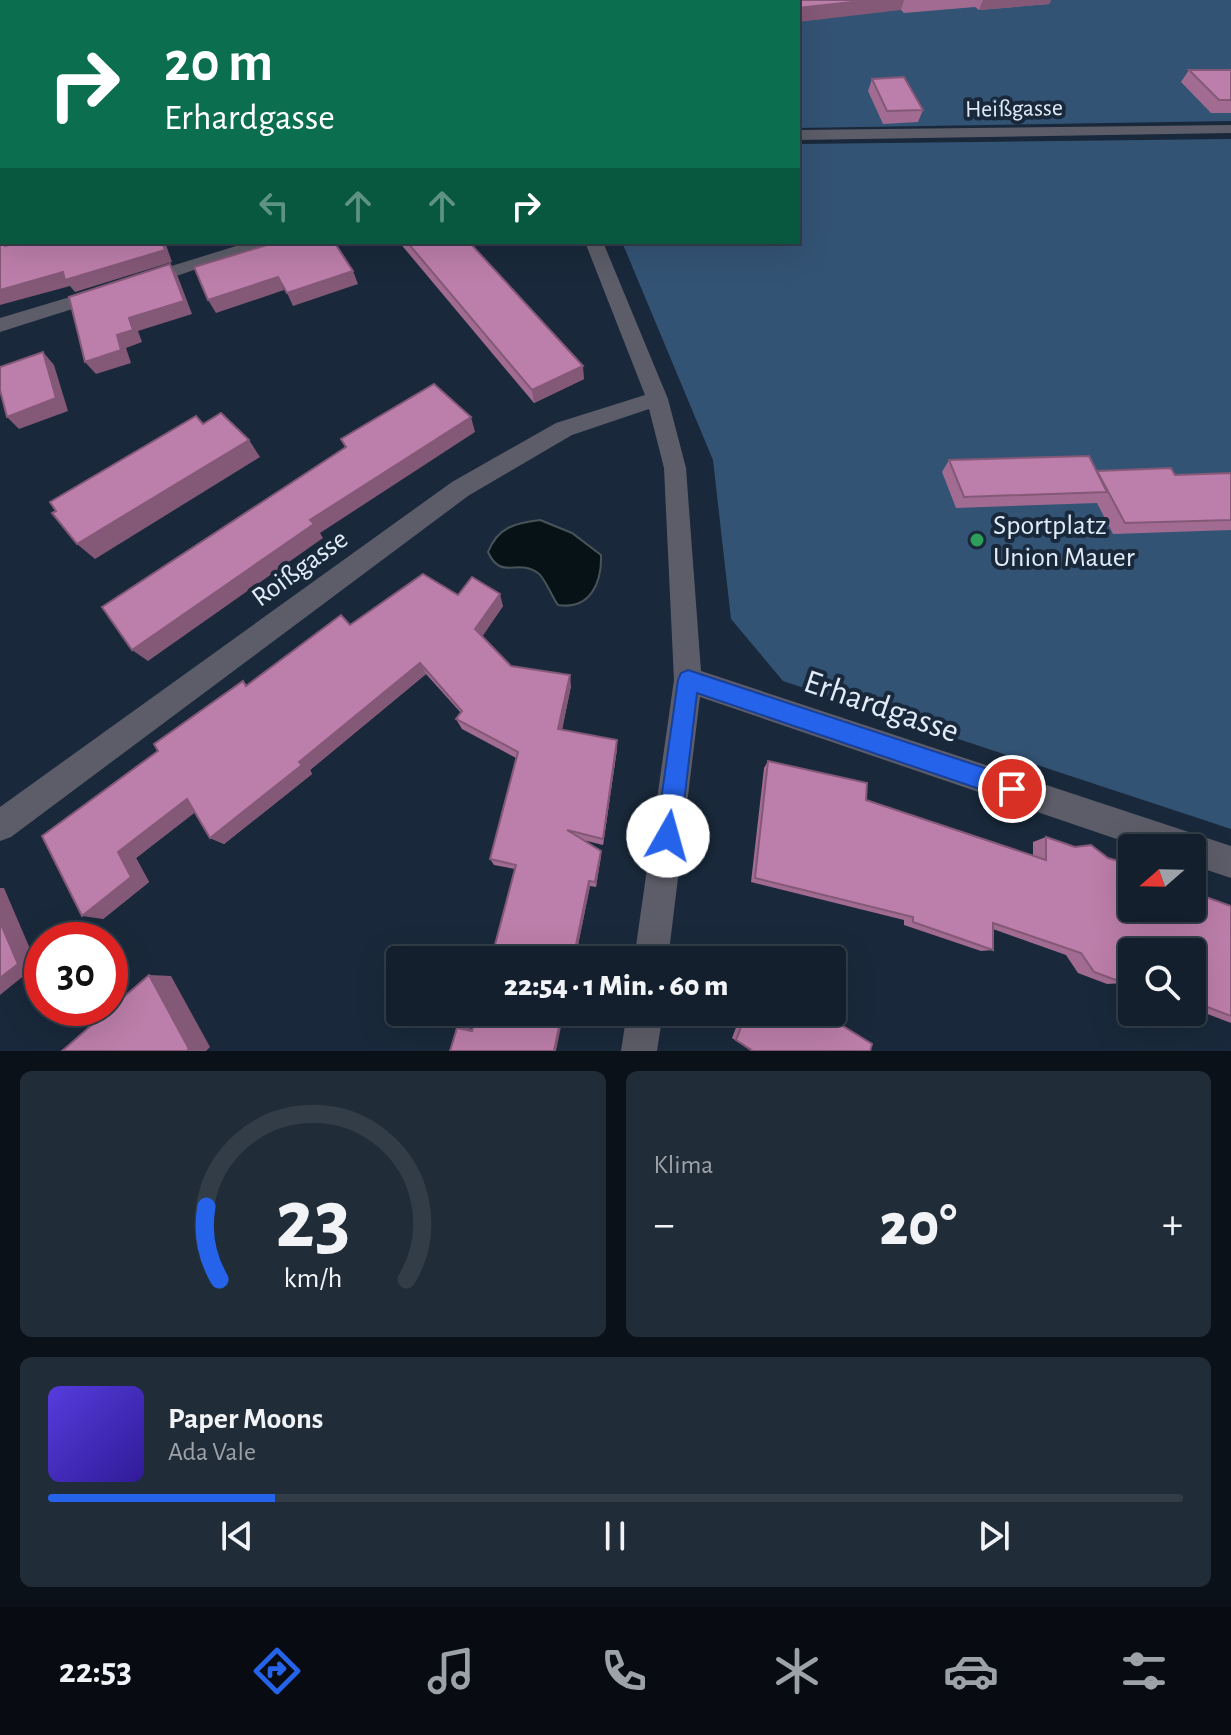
<!DOCTYPE html>
<html lang="de">
<meta charset="utf-8">
<style>
:root{--surface:#131f2c;--page:#202c38;--text:#f1f3f6;--muted:#9da2a9;--line:#323d48;--accent:#2563eb}
body{margin:0;font-family:"Alegreya Sans",sans-serif;background:var(--page);color:var(--text);height:100vh;display:flex;flex-direction:column;font-size:30px;white-space:nowrap}
*{box-sizing:border-box;margin:0}
p{font-size:26px;color:var(--muted)}
.icon{flex:none;width:44px;height:44px;fill:none;stroke:currentColor;stroke-width:2;stroke-linecap:round;stroke-linejoin:round}
.map{position:relative;height:1051px;overflow:hidden}
.sheet{display:flex;flex-direction:column;gap:20px;padding:20px;background:#0a1118;flex:1}
.sheet>*{flex:none}
.guide{position:absolute;left:0px;top:0px;width:800px;height:244px;box-shadow:0 8px 32px #0002,0 0 0 2px var(--line);background:#0b6e4f;color:#fff;overflow:hidden}
.needle{width:52px;rotate:250deg}
.tools{position:absolute;left:1118px;top:834px;display:grid;gap:16px}
.tools a{display:grid;place-items:center;width:88px;height:88px;border-radius:8px;background:var(--surface);box-shadow:0 8px 32px #0002,0 0 0 2px var(--line);font-size:40px}
.speed{position:absolute;left:24px;top:922px;display:flex;gap:16px;font-size:40px;font-weight:700;text-align:center}
.speed>*{display:grid;place-content:center;width:104px;height:104px;border-radius:50%;background:var(--surface);box-shadow:0 8px 32px #0002,0 0 0 2px var(--line);line-height:1}
.speed .limit{border:12px solid #d22;background:#fff;color:#111}
.pin{position:absolute;display:grid;place-items:center;width:68px;height:68px;color:#fff;margin:-34px;border:4px solid #fff;border-radius:50%;box-shadow:0 2px 8px #0007}
.me{position:absolute;width:88px;margin:-44px;rotate:7deg;stroke-linejoin:round;filter:drop-shadow(0 0 6px #0008)}
.turn{display:flex;align-items:center;gap:28px;height:168px;padding:0 32px;font-size:36px}
.turn .icon{width:104px;height:104px;stroke-width:2.5}
.turn b{display:block;font-size:56px;line-height:68px}
.lanes{display:flex;align-items:center;height:76px;padding:0 32px;background:#0003;justify-content:center;gap:40px;direction:ltr}
.lanes .off{opacity:.35}
.big{font-size:60px;font-weight:800;line-height:1.1}
.sheet .card{flex:1;display:flex;flex-direction:column;justify-content:center;gap:12px;min-width:0;padding:0 28px;border-radius:12px;background:var(--page)}
.sheet .dial{align-items:center;gap:0}
.dial svg{height:208px;overflow:visible;fill:none;stroke:var(--line);stroke-width:7;stroke-linecap:round;text-anchor:middle}
.dial text{fill:var(--text);stroke:none}
.song{display:flex;align-items:center;gap:24px}
.cover{width:96px;height:96px;border-radius:12px;background:linear-gradient(135deg,hsl(250 70% 55%),hsl(250 70% 35%))}
.played{height:8px;border-radius:4px;background:linear-gradient(90deg,var(--accent) 20%,var(--line) 20%)}
.keys{display:flex;justify-content:space-around;direction:ltr}
.heat{display:flex;justify-content:space-between;align-items:center;font-size:44px;direction:ltr}
.sheet .tiles{flex:1;display:grid;gap:20px;grid-template-columns:1fr 1fr}
.card:last-child{grid-column:span 2}
.trip{position:absolute;left:386px;top:946px;width:460px;height:80px;border-radius:8px;background:var(--surface);box-shadow:0 8px 32px #0002,0 0 0 2px var(--line);font-weight:800;line-height:80px;text-align:center}
.dock{display:flex;height:128px;justify-content:space-around;align-items:center;background:#080c12;color:var(--muted)}
.dock .icon{width:56px;height:56px}
.dock .active{color:var(--accent)}
.dock b{font-size:36px;color:var(--text)}
.map>svg:first-child{display:block}
</style>
<div class="map">
<svg width="1231" height="1051" viewBox="0 0 1231 1051">
<rect width="100%" height="100%" fill="#19293b"/>
<g fill="#335374">
<path d="M 814,0 L 1231,0 L 1231,121 L 798,128 L 798,2 L 794,2 Z"/>
<path d="M 1231,139 L 1231,829 L 783,681 L 731,619 L 713,460 L 622,242 L 798,242 L 798,144 Z"/>
</g>
<path fill="#061215" stroke="#485359" stroke-width="2" d="M 540,520 L 572,533 L 601,555 C 602,583 590,610 558,605 C 552,597 545,578 538,573 C 518,558 501,581 488,552 C 498,527 515,523 540,520 Z"/>
<g fill="none" stroke-linecap="round" stroke-linejoin="round">
<g fill="#5d5d69" fill-rule="evenodd">
<path d="M 488,0 L 500,0 L 501,2 L 489,2 Z"/>
<path d="M 0,53 L 2,53 L 0,64 Z"/>
<path d="M 1231,125 L 1231,133 L 798,140 L 798,130 Z"/>
<rect x="0" y="131" width="2" height="10"/>
<path d="M 249,242 L 276,242 L 150,285 L 136,285 L 134,281 L 136,277 Z"/>
<path d="M 585,242 L 603,242 L 668,399 L 686,468 L 701,671 L 1231,846 L 1231,878 L 1192,865 L 1192,848 L 1143,848 L 700,697 L 668,960 L 634,960 L 674,680 L 664,468 L 649,409 L 572,435 L 468,496 L 11,837 L 0,841 L 0,807 L 452,482 L 556,423 L 645,395 Z"/>
<path d="M 100,288 L 107,290 L 107,298 L 0,332 L 0,318 Z"/>
<path d="M 627,1012 L 663,1012 L 657,1051 L 621,1051 Z"/>
</g>
</g>
<g fill="#a26c92">
<path d="M 615,0 L 1051,0 L 1049,4 L 979,10 L 975,7 L 904,13 L 901,10 L 798,2 L 618,2 Z"/>
<path d="M 1189,70 L 1231,70 L 1231,113 L 1211,113 L 1181,82 Z"/>
<path d="M 872,79 L 923,110 L 918,122 L 883,124 L 868,91 Z"/>
<path d="M 399,242 L 469,242 L 584,379 L 534,403 Z"/>
<path d="M 949,460 L 1097,472 L 1175,475 L 1231,473 L 1231,530 L 1113,534 L 1097,503 L 956,508 L 942,472 Z"/>
<path d="M 458,595 L 503,606 L 482,636 L 511,666 L 571,686 L 562,730 L 617,740 L 617,749 L 603,845 L 583,840 L 601,856 L 596,887 L 590,886 L 575,960 L 491,960 L 515,869 L 494,865 L 490,859 L 516,758 L 462,729 L 456,719 L 461,713 L 426,674 L 310,770 L 312,774 L 224,844 L 210,838 L 195,812 L 136,858 L 149,882 L 103,919 L 158,751 L 247,685 L 350,625 Z"/>
<path d="M 768,761 L 866,800 L 1033,856 L 1033,842 L 1046,837 L 1132,908 L 1231,906 L 1231,1023 L 1192,1008 L 1192,952 L 1132,952 L 1124,983 L 1107,984 L 1078,973 L 1066,955 L 993,929 L 993,950 L 981,951 L 904,925 L 904,920 L 751,882 L 764,768 Z"/>
<path d="M 742,1012 L 820,1012 L 870,1051 L 751,1051 L 732,1038 Z"/>
</g>
<g fill="#845877">
<path d="M 870,0 L 904,0 L 901,10 L 798,22 L 798,8 Z"/>
<path d="M 983,0 L 1051,0 L 1049,4 L 979,10 Z"/>
<path d="M 0,153 L 2,155 L 2,218 L 0,201 Z"/>
<path d="M 5,242 L 13,242 L 15,259 L 5,246 Z"/>
<path d="M 162,242 L 165,242 L 172,262 L 75,292 L 70,286 L 0,305 L 0,290 Z"/>
<path d="M 170,264 L 178,277 L 192,314 L 138,331 L 142,342 L 126,348 L 131,363 L 96,374 L 85,362 L 117,335 Z"/>
<path d="M 353,271 L 358,284 L 293,306 L 287,293 Z"/>
<path d="M 278,277 L 284,290 L 216,313 L 208,300 Z"/>
<path d="M 43,352 L 54,365 L 68,411 L 19,429 L 7,417 Z"/>
<path d="M 583,366 L 584,379 L 534,403 L 532,390 Z"/>
<path d="M 471,417 L 475,432 L 320,533 L 323,538 L 148,661 L 132,650 L 310,520 Z"/>
<path d="M 249,440 L 260,457 L 95,559 L 77,544 Z"/>
<path d="M 500,594 L 503,606 L 480,640 L 475,629 Z"/>
<path d="M 420,663 L 426,674 L 310,770 L 312,774 L 224,844 L 210,838 L 299,762 Z"/>
<path d="M 570,675 L 571,686 L 560,738 L 558,729 Z"/>
<path d="M 617,740 L 617,749 L 603,845 L 603,839 Z"/>
<path d="M 187,799 L 202,807 L 136,858 L 149,882 L 103,919 L 82,916 L 118,852 Z"/>
<path d="M 601,851 L 601,856 L 596,887 L 595,882 Z"/>
<path d="M 589,881 L 590,886 L 575,960 L 573,960 Z"/>
<path d="M 0,888 L 4,888 L 37,965 L 0,995 Z"/>
<path d="M 149,975 L 171,976 L 210,1047 L 206,1051 L 187,1051 Z"/>
<path d="M 562,1012 L 564,1012 L 556,1051 L 554,1051 Z"/>
<path d="M 463,1027 L 478,1030 L 472,1031 L 457,1028 Z"/>
</g>
<g fill="#bc7eaa" stroke="#845877" stroke-width="2">
<path d="M 2,0 L 380,0 L 380,2 L 2,2 L 2,3 Z"/>
<path d="M 433,0 L 468,0 L 469,2 L 434,2 Z"/>
<path d="M 637,0 L 870,0 L 798,8 L 798,2 L 640,2 Z"/>
<path d="M 1189,70 L 1231,70 L 1231,100 L 1219,100 Z"/>
<path d="M 904,77 L 923,110 L 887,111 L 872,79 Z"/>
<path d="M 0,201 L 2,218 L 2,242 L 5,242 L 5,246 L 22,242 L 162,242 L 165,250 L 65,280 L 63,272 L 0,290 Z"/>
<path d="M 277,242 L 334,242 L 353,271 L 287,293 L 278,277 L 208,300 L 194,267 Z"/>
<path d="M 407,242 L 469,242 L 583,366 L 532,390 Z"/>
<path d="M 170,264 L 184,301 L 129,318 L 133,330 L 117,335 L 121,350 L 85,362 L 69,297 Z"/>
<path d="M 43,352 L 56,398 L 7,417 L 0,390 L 0,367 Z"/>
<path d="M 434,384 L 471,417 L 310,520 L 314,524 L 132,650 L 102,607 L 346,447 L 341,439 Z"/>
<path d="M 221,413 L 249,440 L 77,544 L 52,513 L 56,511 L 50,502 L 196,416 L 203,424 Z"/>
<path d="M 1089,456 L 1107,492 L 964,497 L 949,460 Z"/>
<path d="M 1171,468 L 1175,475 L 1231,473 L 1231,520 L 1125,523 L 1097,471 Z"/>
<path d="M 423,574 L 458,595 L 472,577 L 500,594 L 475,629 L 511,666 L 570,675 L 558,729 L 617,740 L 603,839 L 567,830 L 601,851 L 595,882 L 589,881 L 573,960 L 491,960 L 516,865 L 490,859 L 518,752 L 456,719 L 462,711 L 420,663 L 299,762 L 302,765 L 210,838 L 187,799 L 118,852 L 131,877 L 82,916 L 42,836 L 158,751 L 154,744 L 243,681 L 246,686 L 341,615 L 350,625 Z"/>
<path d="M 768,761 L 867,783 L 866,800 L 1046,860 L 1046,837 L 1075,847 L 1091,845 L 1108,858 L 1132,865 L 1132,908 L 1192,908 L 1192,892 L 1231,906 L 1231,1016 L 1192,1001 L 1192,952 L 1181,952 L 1181,946 L 1172,952 L 1132,952 L 1132,978 L 1124,983 L 1094,972 L 1081,953 L 993,923 L 993,950 L 913,922 L 913,917 L 755,878 Z"/>
<path d="M 0,922 L 18,964 L 0,978 Z"/>
<path d="M 768,955 L 775,960 L 766,960 Z"/>
<path d="M 149,975 L 189,1049 L 187,1051 L 62,1051 Z"/>
<path d="M 477,1012 L 562,1012 L 554,1051 L 450,1051 L 457,1028 L 472,1031 Z"/>
<path d="M 747,1012 L 820,1012 L 872,1044 L 870,1051 L 753,1051 L 736,1040 Z"/>
</g>
<path fill="#2563eb" stroke="#184099" stroke-width="2" d="M 688,670 L 1012,777 L 1020,781 L 1024,789 L 1020,797 L 1012,800 L 697,693 L 680,836 L 676,844 L 668,847 L 659,844 L 656,836 L 678,680 L 681,673 Z"/>
<circle fill="#2e9e5b" stroke="#19293b" stroke-width="3" cx="977" cy="540" r="8"/>
<g text-anchor="middle" stroke-width="8" stroke-linejoin="round" paint-order="stroke">
<g font-size="24" fill="#e1ecf8" stroke="#19293b">
<text transform="translate(1014 108) rotate(-1)" y="8">Heißgasse</text>
</g>
<g font-size="28" fill="#e1ecf8" stroke="#19293b" text-anchor="start">
<text x="993" y="534">Sportplatz<tspan x="993" dy="32">Union Mauer</tspan></text>
</g>
<g font-size="28" fill="#e1ecf8" stroke="#19293b">
<text transform="translate(299 567) rotate(-36)" y="10">Roißgasse</text>
</g>
<g font-size="34" fill="#e1ecf8" stroke="#19293b">
<text transform="translate(882 705) rotate(19)" y="12">Erhardgasse</text>
</g>
</g>
</svg>
<div class="tools">
<a><svg class="needle" viewBox="-14 -14 28 28"><path d="M0-13l5 13h-10z" fill="#e53935"/><path d="M0 13l5-13h-10z" fill="#9da2a9"/></svg></a>
<a><svg class="icon" aria-label="search" viewBox="0 0 24 24"><circle cx="10" cy="10" r="6"/><path d="M15 15l6 6"/></svg></a>
</div>
<div class="speed"><div class="limit">30</div></div>
<div class="pin" style="left:1012px;top:789px;background:#d93025"><svg class="icon" aria-label="arrive" viewBox="0 0 24 24"><path d="M6 21V4h12l-3 4 3 4H6"/></svg></div>
<svg class="me" style="left:668px;top:836px" viewBox="-20 -20 40 40"><circle r="19" fill="#fff"/><path d="M0-13L10 11 0 6-10 11z" fill="#2563eb"/></svg>
<div class="trip">22:54 · 1 Min. · 60 m</div>
<div class="guide">
<div class="turn"><svg class="icon" aria-label="right" viewBox="0 0 24 24"><path d="M7 20v-9h11M14 6l5 5-5 5"/></svg><div><b>20 m</b>Erhardgasse</div></div>
<div class="lanes"><svg class="icon off" aria-label="left" viewBox="0 0 24 24"><path d="M17 20v-9H6M10 6l-5 5 5 5"/></svg><svg class="icon off" aria-label="ahead" viewBox="0 0 24 24"><path d="M12 20V5M6 11l6-6 6 6"/></svg><svg class="icon off" aria-label="ahead" viewBox="0 0 24 24"><path d="M12 20V5M6 11l6-6 6 6"/></svg><svg class="icon" aria-label="right" viewBox="0 0 24 24"><path d="M7 20v-9h11M14 6l5 5-5 5"/></svg></div>
</div>
</div>
<section class="sheet">
<div class="tiles">
<div class="card dial"><svg viewBox="0 0 100 80">
<path d="M14 69A42 42 0 1 1 86 69"/>
<path d="M14 69A42 42 0 0 1 9 41" stroke="#2563eb"/>
<text x="50" y="56" font-size="32" font-weight="700">23</text>
<text x="50" y="72" font-size="11">km/h</text>
</svg></div>
<div class="card"><p>Klima</p>
<div class="heat"><a>−</a><b class="big">20°</b><a>+</a></div>
</div>
<div class="card">
<div class="song"><i class="cover"></i><div><b>Paper Moons</b><p>Ada Vale</p></div></div>
<div class="played"></div>
<div class="keys"><svg class="icon" aria-label="previous" viewBox="0 0 24 24"><path d="M18 5L8 12l10 7zM5 5v14"/></svg><svg class="icon" aria-label="pause" viewBox="0 0 24 24"><path d="M8 5v14M16 5v14"/></svg><svg class="icon" aria-label="next" viewBox="0 0 24 24"><path d="M6 5l10 7-10 7zM19 5v14"/></svg></div>
</div>
</div>
</section>
<nav class="dock">
<b>22:53</b>
<svg class="icon active" aria-label="directions" viewBox="0 0 24 24"><path d="M12 3l9 9-9 9-9-9zM9 14v-3h6M13 9l2 2-2 2"/></svg>
<svg class="icon" aria-label="music" viewBox="0 0 24 24"><path d="M9 18V5l10-2v13"/><circle cx="6" cy="18" r="3"/><circle cx="16" cy="16" r="3"/></svg>
<svg class="icon" aria-label="phone" viewBox="0 0 24 24"><path d="M5 4h4l2 5-3 2q2 4 5 5l2-3 5 2v4C11 20 4 13 5 4z"/></svg>
<svg class="icon" aria-label="climate" viewBox="0 0 24 24"><path d="M12 3v18M4 7l16 10M4 17L20 7"/></svg>
<svg class="icon" aria-label="car" viewBox="0 0 24 24"><path d="M5 17H2v-5l4-1 3-4h7l3 4 3 1v5h-3M9 17h6M6 11h13"/><circle cx="7" cy="17" r="2"/><circle cx="17" cy="17" r="2"/></svg>
<svg class="icon" aria-label="filters" viewBox="0 0 24 24"><path d="M4 7h16M4 17h16"/><circle cx="9" cy="7" r="2"/><circle cx="15" cy="17" r="2"/></svg>
</nav>
